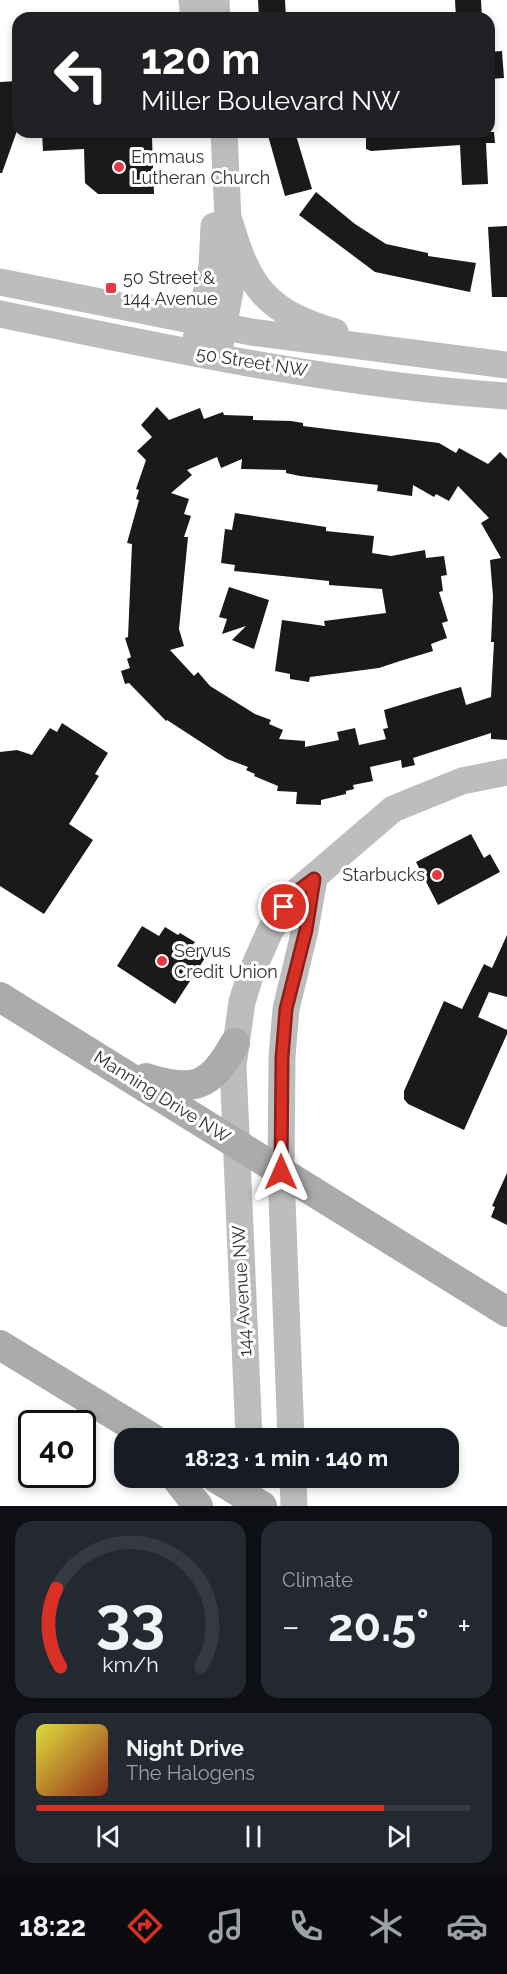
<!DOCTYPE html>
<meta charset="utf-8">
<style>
:root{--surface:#171b24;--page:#242831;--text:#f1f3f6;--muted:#9ea1a6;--line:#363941;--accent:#d93025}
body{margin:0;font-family:Raleway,sans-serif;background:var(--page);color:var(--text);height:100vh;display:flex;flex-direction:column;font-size:22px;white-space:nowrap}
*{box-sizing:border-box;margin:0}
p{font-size:20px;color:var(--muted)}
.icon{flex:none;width:33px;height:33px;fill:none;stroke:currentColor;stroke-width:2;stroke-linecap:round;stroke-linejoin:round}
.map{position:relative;height:1506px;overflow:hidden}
.panel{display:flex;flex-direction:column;gap:15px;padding:15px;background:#0d0f14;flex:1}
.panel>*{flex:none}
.top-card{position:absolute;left:12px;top:12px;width:483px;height:126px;border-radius:18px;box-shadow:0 3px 9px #0003;background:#202124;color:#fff;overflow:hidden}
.speed{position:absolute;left:18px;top:1410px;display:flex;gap:12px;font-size:30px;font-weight:700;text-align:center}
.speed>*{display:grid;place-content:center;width:78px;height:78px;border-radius:50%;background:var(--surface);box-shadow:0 3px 9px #0003;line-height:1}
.speed .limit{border:3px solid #111;border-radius:9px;background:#fff;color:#111}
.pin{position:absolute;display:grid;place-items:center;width:51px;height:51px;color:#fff;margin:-26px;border:3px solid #fff;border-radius:50%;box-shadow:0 2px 6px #0007}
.me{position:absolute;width:66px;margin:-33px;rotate:0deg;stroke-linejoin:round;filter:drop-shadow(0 0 4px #0008)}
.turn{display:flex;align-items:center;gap:21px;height:126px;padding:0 30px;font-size:27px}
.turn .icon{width:78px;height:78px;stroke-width:2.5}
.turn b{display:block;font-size:42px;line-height:51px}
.big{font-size:45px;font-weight:700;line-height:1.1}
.panel .widget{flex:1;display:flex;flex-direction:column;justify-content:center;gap:9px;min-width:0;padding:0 21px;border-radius:18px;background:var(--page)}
.panel .dial{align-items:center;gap:0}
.dial svg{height:156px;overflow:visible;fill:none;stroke:var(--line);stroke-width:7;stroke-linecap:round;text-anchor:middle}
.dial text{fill:var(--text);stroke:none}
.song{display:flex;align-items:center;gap:18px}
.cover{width:72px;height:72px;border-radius:9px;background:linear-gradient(135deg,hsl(60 70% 55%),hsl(10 70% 35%))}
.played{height:6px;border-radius:3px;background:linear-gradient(90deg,var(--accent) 80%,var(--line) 80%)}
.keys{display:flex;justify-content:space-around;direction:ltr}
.heat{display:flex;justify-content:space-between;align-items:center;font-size:33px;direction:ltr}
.panel .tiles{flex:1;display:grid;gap:15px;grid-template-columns:1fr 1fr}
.widget:last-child{grid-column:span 2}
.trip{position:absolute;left:114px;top:1428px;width:345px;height:60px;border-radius:18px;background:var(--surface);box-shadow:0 3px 9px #0003;font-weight:700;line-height:60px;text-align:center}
.dock{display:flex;height:96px;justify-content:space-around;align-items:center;background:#090b0e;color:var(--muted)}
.dock .icon{width:42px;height:42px}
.dock .active{color:var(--accent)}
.dock b{font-size:27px;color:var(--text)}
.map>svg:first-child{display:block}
</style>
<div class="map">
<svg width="507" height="1506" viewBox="0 0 507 1506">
<rect width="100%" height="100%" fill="#fff"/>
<g fill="#1a1a1a" fill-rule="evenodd">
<path d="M 258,0 L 285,0 L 286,18 L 259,18 Z"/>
<path d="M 455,0 L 481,0 L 482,18 L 456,18 Z"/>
<path d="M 502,51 L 504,78 L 489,79 L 489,52 Z"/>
<path d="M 18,81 L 18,128 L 2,173 L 0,173 L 0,82 Z"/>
<path d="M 42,132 L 139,132 L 147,138 L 152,138 L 154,194 L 98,194 L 85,183 L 84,149 L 43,151 Z"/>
<path d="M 267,132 L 295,132 L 312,189 L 285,196 Z"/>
<path d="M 366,132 L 494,132 L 495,143 L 486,143 L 488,184 L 462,185 L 460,145 L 371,151 L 366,149 Z"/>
<path d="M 316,192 L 355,224 L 386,244 L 428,253 L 428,256 L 476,263 L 470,292 L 375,272 L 299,215 Z"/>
<path d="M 507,226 L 507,297 L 492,297 L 488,227 Z"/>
<path d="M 157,407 L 169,420 L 200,408 L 204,419 L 223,412 L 224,415 L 253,416 L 253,420 L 291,421 L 303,423 L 303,426 L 439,443 L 456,453 L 459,448 L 488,464 L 500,452 L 507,459 L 507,740 L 491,739 L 491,733 L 413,758 L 415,765 L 402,768 L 401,760 L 370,767 L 373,781 L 353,785 L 354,789 L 346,791 L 346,794 L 321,800 L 321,805 L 296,804 L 297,792 L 277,791 L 278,786 L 254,776 L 255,774 L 246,770 L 248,767 L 227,759 L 167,720 L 166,721 L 129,683 L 125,684 L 121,671 L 130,668 L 127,659 L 131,657 L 125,638 L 128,637 L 132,544 L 127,543 L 139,500 L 136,499 L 139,490 L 136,489 L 146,460 L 137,451 L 152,437 L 141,425 ZM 217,457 L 221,468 L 242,459 L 241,469 L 286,470 L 286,473 L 300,476 L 378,485 L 377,491 L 412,496 L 413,485 L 434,497 L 436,494 L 449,501 L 458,486 L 489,518 L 481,523 L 501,558 L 490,560 L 493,596 L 491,642 L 494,642 L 491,697 L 466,705 L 461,687 L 443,692 L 384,710 L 388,728 L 383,729 L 386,739 L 359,745 L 355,728 L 337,732 L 339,740 L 305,747 L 305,741 L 279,739 L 283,730 L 269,724 L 271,720 L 255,714 L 210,686 L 198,672 L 194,676 L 170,650 L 184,646 L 179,629 L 188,537 L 184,537 L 191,516 L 184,514 L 189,499 L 171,493 L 192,475 L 187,470 Z"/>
<path d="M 235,513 L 326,527 L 326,531 L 374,536 L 372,553 L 391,556 L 425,550 L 426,558 L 444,556 L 447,575 L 441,576 L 443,591 L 439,592 L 448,621 L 442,623 L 447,638 L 431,644 L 433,651 L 400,661 L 379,668 L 310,677 L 309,682 L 290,679 L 290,674 L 275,671 L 282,620 L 325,626 L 324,621 L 386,613 L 382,589 L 329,585 L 329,581 L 234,571 L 235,565 L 221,563 L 225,529 L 232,530 Z"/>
<path d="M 229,587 L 269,600 L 254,649 L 232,640 L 246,626 L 222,634 L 227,619 L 219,617 Z"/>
<path d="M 62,723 L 108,753 L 95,774 L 99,776 L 69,824 L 93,840 L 44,914 L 0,886 L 0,752 L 17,750 L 32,755 L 50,728 L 57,732 Z"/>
<path d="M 471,834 L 484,858 L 490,854 L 500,872 L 438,905 L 416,862 Z"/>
<path d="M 142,926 L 159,936 L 165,927 L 178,935 L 180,933 L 195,942 L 192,946 L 207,955 L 175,1004 L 117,966 Z"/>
<path d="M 507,935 L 507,997 L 489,992 L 478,1017 L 507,1030 L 507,1034 L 464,1130 L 408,1104 L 404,1099 L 404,1091 L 444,1001 L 462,1009 L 484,964 L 492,968 Z"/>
<path d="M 507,1173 L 507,1225 L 491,1217 L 495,1207 L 492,1206 Z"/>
</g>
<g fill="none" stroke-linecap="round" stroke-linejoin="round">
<g stroke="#bdbdbd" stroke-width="27">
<path d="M 192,0 L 194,18"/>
<path d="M 216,0 L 217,18"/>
<path d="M 230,223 C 249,288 267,312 335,332"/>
<path d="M 0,282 L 251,332 L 507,365"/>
<path d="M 0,314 C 167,348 336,385 507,396"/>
<path d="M 196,339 L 212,267 L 214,226"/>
<path d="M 220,345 L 231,285 L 224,132"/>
<path d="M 249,1438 L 233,1065 L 242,1002 L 250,976 L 270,931 L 295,893 L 393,809 L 462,781 L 507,772"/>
<path d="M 291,1438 L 281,1172 L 282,1057 L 286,1009 L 305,930 L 314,879"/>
<path d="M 293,1478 L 294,1506"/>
</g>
<g stroke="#ababab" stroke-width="30">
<path d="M 0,997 L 507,1312"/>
<path d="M 146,1078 C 194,1093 211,1087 235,1043"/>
<path d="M 0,1345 L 152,1438"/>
<path d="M 176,1478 L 198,1506"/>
<path d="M 216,1478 L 262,1506"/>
</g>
</g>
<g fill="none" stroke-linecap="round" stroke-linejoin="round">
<defs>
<path id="route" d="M 281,1172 L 282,1058 L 286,1009 L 306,930 L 314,879 L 295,893 L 284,907"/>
</defs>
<use href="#route" stroke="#8d1f18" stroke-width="15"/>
<use href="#route" stroke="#d93025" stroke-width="10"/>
</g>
<g fill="#e63946" stroke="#fff" stroke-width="2">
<circle cx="119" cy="167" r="6"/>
<rect x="105" y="282" width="12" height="12" rx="3"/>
<circle cx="437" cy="875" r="6"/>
<circle cx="162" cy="961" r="6"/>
</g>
<g text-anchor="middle" stroke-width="6" stroke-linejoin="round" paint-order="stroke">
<g font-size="18" fill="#333" stroke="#fff" text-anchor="start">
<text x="131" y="163">Emmaus<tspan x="131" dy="21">Lutheran Church</tspan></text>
<text x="123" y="284">50 Street &amp;<tspan x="123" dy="21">144 Avenue</tspan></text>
<text x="425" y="881" text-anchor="end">Starbucks</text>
<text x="174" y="957">Servus<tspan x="174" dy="21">Credit Union</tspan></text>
</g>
<g font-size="18" fill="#333" stroke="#fff">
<text transform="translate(252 362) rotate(9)" y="6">50 Street NW</text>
<text transform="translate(162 1097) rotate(32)" y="6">Manning Drive NW</text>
<text transform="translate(242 1291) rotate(-93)" y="6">144 Avenue NW</text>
</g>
</g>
</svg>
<div class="speed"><div class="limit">40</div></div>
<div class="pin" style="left:284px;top:907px;background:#d93025"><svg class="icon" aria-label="arrive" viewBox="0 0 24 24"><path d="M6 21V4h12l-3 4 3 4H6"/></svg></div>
<svg class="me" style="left:281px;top:1172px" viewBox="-20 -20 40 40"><path d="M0-17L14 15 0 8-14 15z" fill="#d93025" stroke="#fff" stroke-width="4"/></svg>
<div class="trip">18:23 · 1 min · 140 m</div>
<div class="top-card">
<div class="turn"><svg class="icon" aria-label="left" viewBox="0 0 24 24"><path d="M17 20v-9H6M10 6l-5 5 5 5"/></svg><div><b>120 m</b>Miller Boulevard NW</div></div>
</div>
</div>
<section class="panel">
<div class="tiles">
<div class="widget dial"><svg viewBox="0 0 100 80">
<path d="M14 69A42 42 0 1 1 86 69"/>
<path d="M14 69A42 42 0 0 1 12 29" stroke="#d93025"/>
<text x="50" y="56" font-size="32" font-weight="700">33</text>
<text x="50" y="72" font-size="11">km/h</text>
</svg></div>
<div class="widget"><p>Climate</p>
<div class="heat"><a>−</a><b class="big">20.5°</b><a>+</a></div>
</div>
<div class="widget">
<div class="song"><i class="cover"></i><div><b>Night Drive</b><p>The Halogens</p></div></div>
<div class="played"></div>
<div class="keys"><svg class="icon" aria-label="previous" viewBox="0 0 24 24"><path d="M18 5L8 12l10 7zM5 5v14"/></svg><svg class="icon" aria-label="pause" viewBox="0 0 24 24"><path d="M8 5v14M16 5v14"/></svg><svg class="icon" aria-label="next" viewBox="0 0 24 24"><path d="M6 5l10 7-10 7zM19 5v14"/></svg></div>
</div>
</div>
</section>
<nav class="dock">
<b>18:22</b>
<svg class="icon active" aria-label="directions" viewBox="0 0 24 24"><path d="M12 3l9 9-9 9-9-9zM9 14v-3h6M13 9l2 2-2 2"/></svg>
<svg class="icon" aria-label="music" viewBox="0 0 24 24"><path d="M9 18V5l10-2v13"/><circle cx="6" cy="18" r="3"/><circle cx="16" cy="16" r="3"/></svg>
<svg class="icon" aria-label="phone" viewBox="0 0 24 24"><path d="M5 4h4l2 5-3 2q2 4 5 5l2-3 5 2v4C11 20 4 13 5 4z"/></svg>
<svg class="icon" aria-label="climate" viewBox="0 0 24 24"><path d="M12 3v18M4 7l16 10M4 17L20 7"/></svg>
<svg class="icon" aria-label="car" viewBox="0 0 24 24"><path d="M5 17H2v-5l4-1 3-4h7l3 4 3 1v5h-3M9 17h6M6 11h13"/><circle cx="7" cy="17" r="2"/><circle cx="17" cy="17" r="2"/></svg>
</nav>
